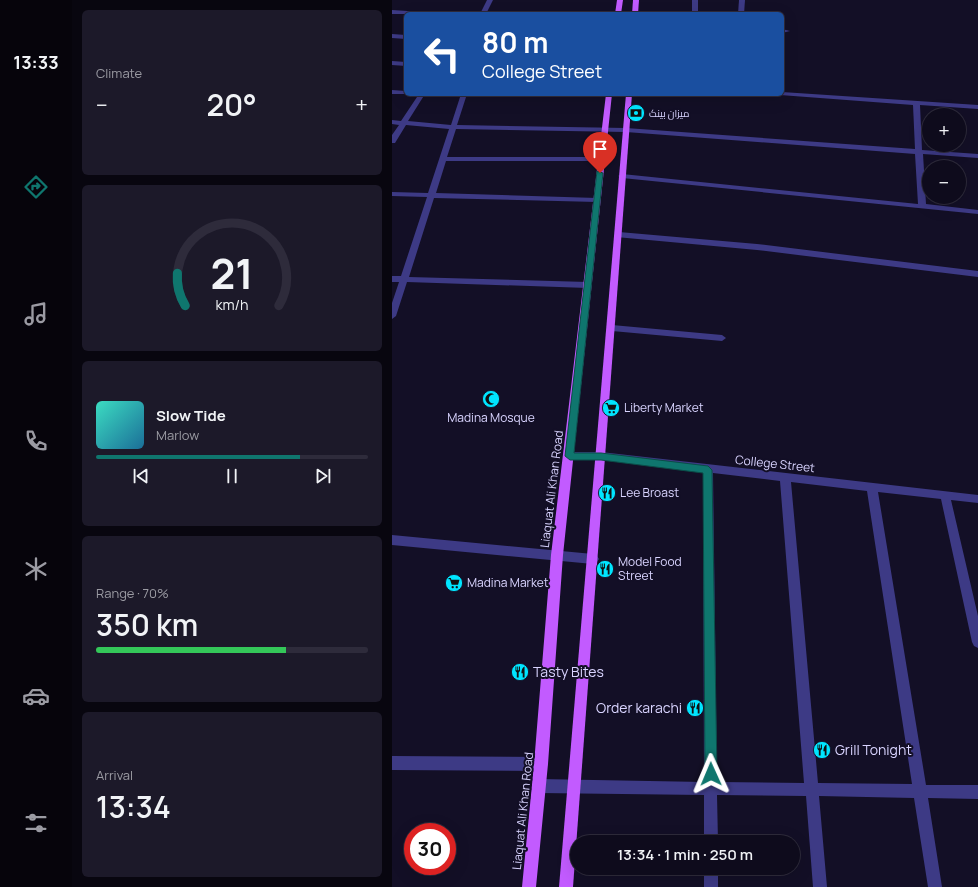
<!DOCTYPE html>
<meta charset="utf-8">
<style>
:root{--surface:#0e0b1c;--page:#1c1929;--text:#f1f3f6;--muted:#9b9ba3;--line:#2e2b3b;--accent:#0f766e}
body{margin:0;font-family:Manrope,Cairo,sans-serif;background:var(--page);color:var(--text);height:100vh;display:flex;flex-direction:column;font-size:15px;white-space:nowrap}
*{box-sizing:border-box;margin:0}
p{font-size:13px;color:var(--muted)}
.icon{flex:none;width:22px;height:22px;fill:none;stroke:currentColor;stroke-width:2;stroke-linecap:round;stroke-linejoin:round}
.map{position:relative;flex:1;overflow:hidden}
.panel{display:flex;flex-direction:column;gap:10px;padding:10px;background:#08060f;width:320px}
.panel>*{flex:none}
.banner{position:absolute;left:12px;top:12px;width:380px;height:84px;border-radius:6px;box-shadow:0 4px 16px #0002,0 0 0 1px var(--line);background:#1a4fa0;color:#fff;overflow:hidden}
.fabs{position:absolute;left:530px;top:108px;display:grid;gap:8px}
.fabs a{display:grid;place-items:center;width:44px;height:44px;border-radius:50%;background:var(--surface);box-shadow:0 4px 16px #0002,0 0 0 1px var(--line);font-size:20px}
.speed{position:absolute;left:12px;top:823px;display:flex;gap:8px;font-size:20px;font-weight:700;text-align:center}
.speed>*{display:grid;place-content:center;width:52px;height:52px;border-radius:50%;background:var(--surface);box-shadow:0 4px 16px #0002,0 0 0 1px var(--line);line-height:1}
.speed .limit{border:6px solid #d22;background:#fff;color:#111}
.pin{position:absolute;display:grid;place-items:center;width:34px;height:34px;color:#fff;margin:-41px -17px;border-radius:50% 50% 50% 0;rotate:-45deg;box-shadow:0 0 4px #0007}
.pin .icon{rotate:45deg}
.me{position:absolute;width:44px;margin:-22px;rotate:359deg;stroke-linejoin:round;filter:drop-shadow(0 0 3px #0008)}
.turn{display:flex;align-items:center;gap:14px;height:84px;padding:0 12px;font-size:18px}
.turn .icon{width:52px;height:52px;stroke-width:2.5}
.turn b{display:block;font-size:28px;line-height:34px}
.big{font-size:30px;font-weight:600;line-height:1.1}
.panel .widget{flex:1;display:flex;flex-direction:column;justify-content:center;gap:6px;min-width:0;padding:0 14px;border-radius:6px;background:var(--page)}
.panel .dial{align-items:center;gap:0}
.dial svg{height:104px;overflow:visible;fill:none;stroke:var(--line);stroke-width:7;stroke-linecap:round;text-anchor:middle}
.dial text{fill:var(--text);stroke:none}
.song{display:flex;align-items:center;gap:12px}
.cover{width:48px;height:48px;border-radius:6px;background:linear-gradient(135deg,hsl(170 70% 55%),hsl(200 70% 35%))}
.played{height:4px;border-radius:2px;background:linear-gradient(90deg,var(--accent) 75%,var(--line) 75%)}
.keys{display:flex;justify-content:space-around;direction:ltr}
.heat{display:flex;justify-content:space-between;align-items:center;font-size:22px;direction:ltr}
.charge{height:6px;border-radius:3px;background:linear-gradient(90deg,#34c759 70%,var(--line) 0)}
.trip{position:absolute;left:178px;top:835px;width:230px;height:40px;border-radius:20px;background:var(--surface);box-shadow:0 4px 16px #0002,0 0 0 1px var(--line);font-weight:600;line-height:40px;text-align:center}
main{display:flex;flex:1;min-height:0}
.tab-bar{display:flex;flex-direction:column;width:72px;justify-content:space-around;align-items:center;background:#06040b;color:var(--muted)}
.tab-bar .icon{width:28px;height:28px}
.tab-bar .active{color:var(--accent)}
.tab-bar b{font-size:18px;color:var(--text)}
.map>svg:first-child{display:block}
</style>
<main>
<nav class="tab-bar">
<b>13:33</b>
<svg class="icon active" aria-label="directions" viewBox="0 0 24 24"><path d="M12 3l9 9-9 9-9-9zM9 14v-3h6M13 9l2 2-2 2"/></svg>
<svg class="icon" aria-label="music" viewBox="0 0 24 24"><path d="M9 18V5l10-2v13"/><circle cx="6" cy="18" r="3"/><circle cx="16" cy="16" r="3"/></svg>
<svg class="icon" aria-label="phone" viewBox="0 0 24 24"><path d="M5 4h4l2 5-3 2q2 4 5 5l2-3 5 2v4C11 20 4 13 5 4z"/></svg>
<svg class="icon" aria-label="climate" viewBox="0 0 24 24"><path d="M12 3v18M4 7l16 10M4 17L20 7"/></svg>
<svg class="icon" aria-label="car" viewBox="0 0 24 24"><path d="M5 17H2v-5l4-1 3-4h7l3 4 3 1v5h-3M9 17h6M6 11h13"/><circle cx="7" cy="17" r="2"/><circle cx="17" cy="17" r="2"/></svg>
<svg class="icon" aria-label="filters" viewBox="0 0 24 24"><path d="M4 7h16M4 17h16"/><circle cx="9" cy="7" r="2"/><circle cx="15" cy="17" r="2"/></svg>
</nav>
<section class="panel">
<div class="widget"><p>Climate</p>
<div class="heat"><a>−</a><b class="big">20°</b><a>+</a></div>
</div>
<div class="widget dial"><svg viewBox="0 0 100 80">
<path d="M14 69A42 42 0 1 1 86 69"/>
<path d="M14 69A42 42 0 0 1 8 44" stroke="#0f766e"/>
<text x="50" y="56" font-size="32" font-weight="700">21</text>
<text x="50" y="72" font-size="11">km/h</text>
</svg></div>
<div class="widget">
<div class="song"><i class="cover"></i><div><b>Slow Tide</b><p>Marlow</p></div></div>
<div class="played"></div>
<div class="keys"><svg class="icon" aria-label="previous" viewBox="0 0 24 24"><path d="M18 5L8 12l10 7zM5 5v14"/></svg><svg class="icon" aria-label="pause" viewBox="0 0 24 24"><path d="M8 5v14M16 5v14"/></svg><svg class="icon" aria-label="next" viewBox="0 0 24 24"><path d="M6 5l10 7-10 7zM19 5v14"/></svg></div>
</div>
<div class="widget"><p>Range · 70%</p><b class="big">350 km</b><div class="charge"></div></div>
<div class="widget"><p>Arrival</p><b class="big">13:34</b></div>
</section>
<div class="map">
<svg width="586" height="887" viewBox="0 0 586 887">
<rect width="100%" height="100%" fill="#130f26"/>
<g fill="none" stroke-linecap="round" stroke-linejoin="round">
<g fill="#3d3a85" fill-rule="evenodd">
<path d="M 95,0 L 101,0 L 94,14 L 88,14 Z"/>
<rect x="300" y="0" width="6" height="14"/>
<path d="M 347,0 L 353,0 L 352,14 L 346,14 Z"/>
<path d="M 0,10 L 31,12 L 34,14 L 0,14 Z"/>
<path d="M 390,29 L 398,31 L 390,33 Z"/>
<path d="M 0,34 L 14,35 L 14,39 L 0,38 Z"/>
<path d="M 0,61 L 14,62 L 14,66 L 0,65 Z"/>
<path d="M 0,90 L 14,91 L 14,94 L 17,94 L 0,94 Z"/>
<path d="M 390,92 L 586,105 L 586,109 L 528,105 L 530,150 L 586,154 L 586,158 L 531,154 L 534,204 L 586,210 L 586,214 L 230,178 L 226,176 L 230,174 L 526,204 L 523,154 L 234,132 L 64,129 L 55,157 L 209,157 L 213,159 L 209,161 L 54,161 L 44,193 L 205,198 L 209,200 L 205,202 L 42,198 L 17,277 L 196,282 L 200,285 L 196,288 L 15,282 L 4,316 L 0,319 L 0,303 L 7,282 L 0,282 L 0,276 L 9,276 L 35,197 L 0,196 L 0,192 L 36,193 L 57,129 L 14,125 L 3,143 L 0,143 L 0,135 L 7,125 L 0,124 L 0,120 L 9,121 L 27,94 L 33,94 L 16,121 L 59,125 L 69,94 L 75,94 L 65,125 L 234,128 L 523,149 L 521,105 L 388,95 L 387,94 L 390,94 Z"/>
<path d="M 227,232 L 365,244 L 586,271 L 586,277 L 365,250 L 224,237 L 224,233 Z"/>
<path d="M 220,325 L 330,335 L 334,338 L 330,341 L 220,331 L 216,328 Z"/>
<path d="M 178,452 L 209,452 L 586,495 L 586,503 L 559,500 L 586,616 L 586,648 L 582,646 L 580,642 L 549,499 L 486,492 L 534,785 L 586,785 L 586,799 L 536,798 L 550,887 L 536,887 L 522,798 L 427,796 L 435,887 L 421,887 L 414,796 L 325,795 L 326,842 L 312,842 L 312,795 L 147,793 L 142,791 L 140,786 L 142,781 L 147,779 L 312,782 L 311,472 L 209,460 L 178,460 L 174,459 L 173,456 L 174,453 ZM 321,473 L 388,481 L 412,783 L 325,782 ZM 399,482 L 475,491 L 520,784 L 426,783 Z"/>
<path d="M 0,535 L 201,554 L 205,556 L 207,559 L 205,562 L 201,564 L 0,545 Z"/>
<path d="M 0,756 L 149,757 L 154,759 L 156,764 L 154,769 L 149,771 L 0,770 Z"/>
<rect x="312" y="868" width="14" height="19"/>
</g>
<g fill="#c25bff" fill-rule="evenodd">
<path d="M 225,0 L 231,0 L 229,14 L 223,14 Z"/>
<path d="M 241,0 L 247,0 L 246,14 L 240,14 Z"/>
<path d="M 214,94 L 220,94 L 171,555 L 156,764 L 144,887 L 130,887 L 142,764 L 159,555 Z"/>
<path d="M 234,94 L 240,94 L 181,887 L 167,887 Z"/>
</g>
</g>
<path fill="#0f766e" stroke="#0a4d48" d="M 205,171 L 211,173 L 182,453 L 209,453 L 316,466 L 320,470 L 325,774 L 323,778 L 319,779 L 315,778 L 313,774 L 311,473 L 209,460 L 178,460 L 173,456 Z"/>
<defs>
<symbol id="bank-disc" viewBox="-11 -11 22 22"><circle r="9.5" fill="#00e5ff" stroke="#130f26"/><path d="M-6-4H6V4H-6ZM0-2.3a2.3 2.3 0 1 0 0 4.6a2.3 2.3 0 1 0 0-4.6Z" fill="#111"/></symbol>
<symbol id="mosque-disc" viewBox="-11 -11 22 22"><circle r="9.5" fill="#00e5ff" stroke="#130f26"/><path d="M3.5-4.9A6 6 0 1 0 3.5 4.9A5 5 0 1 1 3.5-4.9Z" fill="#111"/></symbol>
<symbol id="supermarket-disc" viewBox="-11 -11 22 22"><circle r="9.5" fill="#00e5ff" stroke="#130f26"/><path d="M-6-5.5h2.5l.6 2H6L4.5 2H-2.5L-4.4-4H-6ZM-1.5 3.2a1.3 1.3 0 1 0 .1 0ZM3 3.2a1.3 1.3 0 1 0 .1 0Z" fill="#111"/></symbol>
<symbol id="restaurant-disc" viewBox="-11 -11 22 22"><circle r="9.5" fill="#00e5ff" stroke="#130f26"/><path d="M-5-6h1v4h1v-4h1v4h1v-4h1v5L-1.5 .5V6h-2V.5L-5-1ZM5-6V6H3V1.5H1.5Q1.5-4 5-6Z" fill="#111"/></symbol>
</defs>
<g fill-rule="evenodd">
<use href="#bank-disc" x="234" y="103" width="20" height="20"/>
<use href="#mosque-disc" x="89" y="389" width="20" height="20"/>
<use href="#supermarket-disc" x="209" y="398" width="20" height="20"/>
<use href="#restaurant-disc" x="205" y="483" width="20" height="20"/>
<use href="#restaurant-disc" x="203" y="559" width="20" height="20"/>
<use href="#supermarket-disc" x="52" y="573" width="20" height="20"/>
<use href="#restaurant-disc" x="118" y="662" width="20" height="20"/>
<use href="#restaurant-disc" x="293" y="698" width="20" height="20"/>
<use href="#restaurant-disc" x="420" y="740" width="20" height="20"/>
</g>
<g text-anchor="middle" stroke-width="4" stroke-linejoin="round" paint-order="stroke">
<g font-size="10" fill="#d9d4ff" stroke="#130f26" text-anchor="start">
<text x="257" y="117">میزان بینک</text>
</g>
<g font-size="12" fill="#d9d4ff" stroke="#130f26" text-anchor="start">
<text x="232" y="412">Liberty Market</text>
<text x="99" y="422" text-anchor="middle">Madina Mosque</text>
<text x="228" y="497">Lee Broast</text>
<text x="226" y="566">Model Food<tspan x="226" dy="14">Street</tspan></text>
<text x="75" y="587">Madina Market</text>
</g>
<g font-size="12" fill="#d9d4ff" stroke="#130f26">
<text transform="translate(383 464) rotate(6)" y="4">College Street</text>
<text transform="translate(160 489) rotate(-83)" y="4">Liaquat Ali Khan Road</text>
<text transform="translate(131 811) rotate(-84)" y="4">Liaquat Ali Khan Road</text>
</g>
<g font-size="14" fill="#d9d4ff" stroke="#130f26" text-anchor="start">
<text x="141" y="677">Tasty Bites</text>
<text x="290" y="713" text-anchor="end">Order karachi</text>
<text x="443" y="755">Grill Tonight</text>
</g>
</g>
</svg>
<div class="fabs">
<a>+</a>
<a>−</a>
</div>
<div class="speed"><div class="limit">30</div></div>
<div class="pin" style="left:208px;top:173px;background:#d93025"><svg class="icon" aria-label="arrive" viewBox="0 0 24 24"><path d="M6 21V4h12l-3 4 3 4H6"/></svg></div>
<svg class="me" style="left:319px;top:774px" viewBox="-20 -20 40 40"><path d="M0-17L14 15 0 8-14 15z" fill="#0f766e" stroke="#fff" stroke-width="4"/></svg>
<div class="trip">13:34 · 1 min · 250 m</div>
<div class="banner">
<div class="turn"><svg class="icon" aria-label="left" viewBox="0 0 24 24"><path d="M17 20v-9H6M10 6l-5 5 5 5"/></svg><div><b>80 m</b>College Street</div></div>
</div>
</div>
</main>
